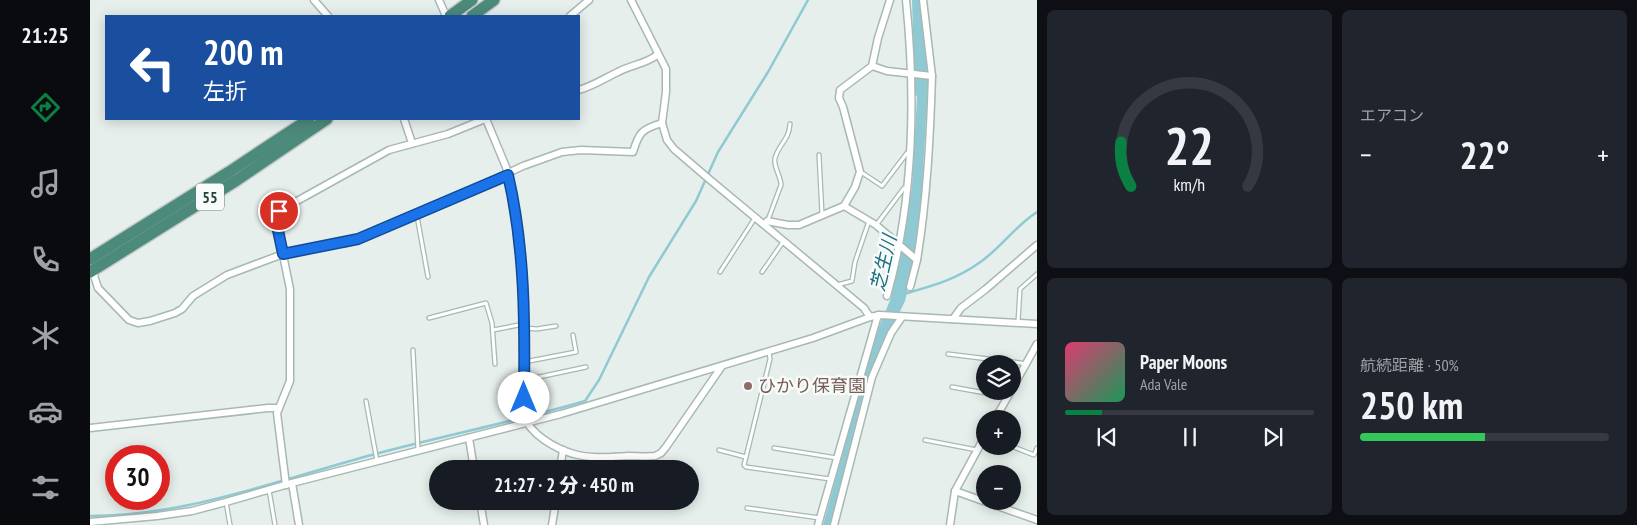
<!DOCTYPE html>
<html lang="ja">
<meta charset="utf-8">
<style>
:root{--surface:#171b24;--page:#20242c;--text:#f1f3f6;--muted:#9ea1a6;--line:#363941;--accent:#0b8043}
body{margin:0;font-family:"PT Sans Narrow","Noto Sans JP",sans-serif;background:var(--page);color:var(--text);height:100vh;display:flex;flex-direction:column;font-size:19px;white-space:nowrap}
*{box-sizing:border-box;margin:0}
p{font-size:16px;color:var(--muted)}
.icon{flex:none;width:28px;height:28px;fill:none;stroke:currentColor;stroke-width:2;stroke-linecap:round;stroke-linejoin:round}
.map{position:relative;flex:1;overflow:hidden}
.drawer{display:flex;flex-direction:column;gap:10px;padding:10px;background:#0d0f14;width:600px}
.drawer>*{flex:none}
.guide{position:absolute;left:15px;top:15px;width:475px;height:105px;border-radius:0px;box-shadow:0 2px 12px #0003;background:#1a4fa0;color:#fff;overflow:hidden}
.fabs{position:absolute;left:886px;top:355px;display:grid;gap:10px}
.fabs a{display:grid;place-items:center;width:45px;height:45px;border-radius:50%;background:var(--surface);box-shadow:0 2px 12px #0003;font-size:25px}
.speed{position:absolute;left:15px;top:445px;display:flex;gap:10px;font-size:25px;font-weight:700;text-align:center}
.speed>*{display:grid;place-content:center;width:65px;height:65px;border-radius:50%;background:var(--surface);box-shadow:0 2px 12px #0003;line-height:1}
.speed .limit{border:8px solid #d22;background:#fff;color:#111}
.pin{position:absolute;display:grid;place-items:center;width:42px;height:42px;color:#fff;margin:-21px;border:2px solid #fff;border-radius:50%;box-shadow:0 1px 5px #0007}
.me{position:absolute;width:55px;margin:-28px;rotate:0deg;stroke-linejoin:round;filter:drop-shadow(0 0 4px #0008)}
.turn{display:flex;align-items:center;gap:18px;height:105px;padding:0 15px;font-size:22px}
.turn .icon{width:65px;height:65px;stroke-width:2.5}
.turn b{display:block;font-size:35px;line-height:42px}
.big{font-size:38px;font-weight:800;line-height:1.1}
.drawer .widget{flex:1;display:flex;flex-direction:column;justify-content:center;gap:8px;min-width:0;padding:0 18px;border-radius:8px;background:var(--page)}
.drawer .dial{align-items:center;gap:0}
.dial svg{height:130px;overflow:visible;fill:none;stroke:var(--line);stroke-width:7;stroke-linecap:round;text-anchor:middle}
.dial text{fill:var(--text);stroke:none}
.song{display:flex;align-items:center;gap:15px}
.cover{width:60px;height:60px;border-radius:8px;background:linear-gradient(135deg,hsl(340 70% 55%),hsl(150 70% 35%))}
.played{height:5px;border-radius:2px;background:linear-gradient(90deg,var(--accent) 15%,var(--line) 15%)}
.keys{display:flex;justify-content:space-around;direction:ltr}
.heat{display:flex;justify-content:space-between;align-items:center;font-size:28px;direction:ltr}
.charge{height:8px;border-radius:4px;background:linear-gradient(90deg,#34c759 50%,var(--line) 0)}
.drawer .tiles{flex:1;display:grid;gap:10px;grid-template-columns:repeat(2,1fr)}
.trip{position:absolute;left:339px;top:460px;width:270px;height:50px;border-radius:25px;background:var(--surface);box-shadow:0 2px 12px #0003;font-weight:800;line-height:50px;text-align:center}
main{display:flex;flex:1;min-height:0}
.dock{display:flex;flex-direction:column;width:90px;justify-content:space-around;align-items:center;background:#090b0e;color:var(--muted)}
.dock .icon{width:35px;height:35px}
.dock .on{color:var(--accent)}
.dock b{font-size:22px;color:var(--text)}
.map>svg:first-child{display:block}
</style>
<main>
<nav class="dock">
<b>21:25</b>
<svg class="icon on" aria-label="directions" viewBox="0 0 24 24"><path d="M12 3l9 9-9 9-9-9zM9 14v-3h6M13 9l2 2-2 2"/></svg>
<svg class="icon" aria-label="music" viewBox="0 0 24 24"><path d="M9 18V5l10-2v13"/><circle cx="6" cy="18" r="3"/><circle cx="16" cy="16" r="3"/></svg>
<svg class="icon" aria-label="phone" viewBox="0 0 24 24"><path d="M5 4h4l2 5-3 2q2 4 5 5l2-3 5 2v4C11 20 4 13 5 4z"/></svg>
<svg class="icon" aria-label="climate" viewBox="0 0 24 24"><path d="M12 3v18M4 7l16 10M4 17L20 7"/></svg>
<svg class="icon" aria-label="car" viewBox="0 0 24 24"><path d="M5 17H2v-5l4-1 3-4h7l3 4 3 1v5h-3M9 17h6M6 11h13"/><circle cx="7" cy="17" r="2"/><circle cx="17" cy="17" r="2"/></svg>
<svg class="icon" aria-label="filters" viewBox="0 0 24 24"><path d="M4 7h16M4 17h16"/><circle cx="9" cy="7" r="2"/><circle cx="15" cy="17" r="2"/></svg>
</nav>
<div class="map">
<svg width="947" height="525" viewBox="0 0 947 525">
<rect width="100%" height="100%" fill="#e6efeb"/>
<path fill="#8ec9d4" d="M 822,0 L 831,0 L 840,91 L 837,102 L 830,222 L 823,265 L 815,301 L 786,361 L 742,525 L 733,525 L 784,339 L 801,298 L 815,231 L 822,187 L 827,97 L 825,93 Z"/>
<g fill="none" stroke-linecap="round" stroke-linejoin="round">
<g stroke="#8ec9d4" stroke-width="2.5">
<path d="M 814,294 C 842,286 865,280 889,263 C 910,249 925,226 947,212"/>
<path d="M 0,516 C 99,516 194,478 289,453 C 357,435 427,421 495,401 L 509,380 L 559,277 L 606,201 L 628,152 L 678,72 L 718,0"/>
</g>
<defs>
<g id="service">
<path d="M 729,155 L 732,214"/>
<path d="M 771,172 L 792,186 L 817,153 L 819,153"/>
<path d="M 327,216 L 338,277"/>
<path d="M 678,220 L 691,185 C 691,176 683,167 685,158 C 689,144 699,140 700,124"/>
<path d="M 787,224 L 814,188 L 817,188"/>
<path d="M 630,272 L 665,218"/>
<path d="M 672,272 L 693,242"/>
<path d="M 747,285 L 762,281 L 765,262 L 779,221"/>
<path d="M 339,318 L 396,303 L 402,323 L 405,364"/>
<path d="M 928,322 L 930,289 L 947,274"/>
<path d="M 435,328 L 447,329 L 466,326"/>
<path d="M 403,330 L 434,324"/>
<path d="M 323,350 L 328,450"/>
<path d="M 858,354 L 931,363 L 936,365"/>
<path d="M 434,362 L 486,352 L 483,335"/>
<path d="M 435,380 L 496,367"/>
<path d="M 862,387 L 918,397"/>
<path d="M 276,401 L 287,461"/>
<path d="M 835,440 L 887,450"/>
<path d="M 921,446 L 944,455 L 947,448"/>
<path d="M 684,448 L 747,458"/>
<path d="M 629,450 L 656,457 L 654,465 L 656,467 L 740,479"/>
<path d="M 656,457 L 680,359 L 679,352"/>
<path d="M 179,490 L 185,525"/>
<path d="M 136,502 L 140,525"/>
<path d="M 657,508 L 730,518"/>
</g>
<g id="minor">
<path d="M 224,0 L 238,16"/>
<path d="M 349,0 L 356,16"/>
<path d="M 541,0 L 576,69 L 576,92 L 572,123 L 577,140 L 584,149 L 619,179 L 774,308 L 780,317"/>
<path d="M 833,0 L 842,76"/>
<path d="M 480,16 L 499,0"/>
<path d="M 489,90 C 505,85 513,79 528,72 C 540,65 556,64 567,55"/>
<path d="M 314,119 L 322,143"/>
<path d="M 396,119 L 416,167 L 422,192 L 434,292 L 434,415 C 439,434 466,449 484,454 C 501,459 520,457 538,456 C 547,456 556,457 565,456 L 571,453 L 576,447 L 632,366"/>
<path d="M 754,206 L 786,225 L 827,260 C 837,199 840,138 842,76 L 797,71 L 782,66"/>
<path d="M 675,225 L 677,221 L 698,225 L 709,225 L 754,206 L 765,187 L 770,172 L 753,107 L 749,98 L 750,90 L 782,66 L 788,38 L 800,0"/>
<path d="M 2,269 L 8,288 L 39,320 L 48,323 L 60,321 L 85,313 L 92,309 L 103,296 L 137,275 L 193,254 L 242,244 L 256,243 L 278,235 L 348,206 L 433,166 L 472,152 L 491,150 L 543,152 C 549,132 552,129 572,123"/>
<path d="M 820,287 L 827,260"/>
<path d="M 797,296 C 824,200 826,99 816,0"/>
<path d="M 863,319 L 871,308 L 896,289 L 947,245"/>
<path d="M 922,389 L 947,344"/>
<path d="M 905,419 L 921,391"/>
<path d="M 0,428 L 178,408 L 188,408"/>
<path d="M 379,438 L 384,469"/>
<path d="M 470,469 L 473,450"/>
<path d="M 202,483 L 209,525"/>
<path d="M 196,485 L 187,413 L 200,381 L 200,289 L 185,216 L 189,211 L 299,150 L 358,134 L 395,119"/>
<path d="M 865,491 L 947,520"/>
<path d="M 390,501 L 394,525"/>
<path d="M 0,522 L 67,516 L 102,511 L 136,502 L 202,483 L 471,414 L 723,338 L 780,317 L 790,315 L 947,324"/>
<path d="M 462,525 L 466,501"/>
<path d="M 728,525 L 788,315"/>
<path d="M 744,525 L 782,377 L 801,333 L 812,317"/>
<path d="M 860,525 L 865,491 L 895,436"/>
</g>
<g id="trunk">
<path d="M 360,16 L 382,0"/>
<path d="M 382,16 L 404,0"/>
<path d="M 0,259 L 139,172 L 219,119"/>
<path d="M 0,272 L 147,180 L 237,119"/>
</g>
</defs>
<use href="#service" stroke="#a8b8b2" stroke-width="5.5"/>
<use href="#minor" stroke="#a8b8b2" stroke-width="9"/>
<use href="#trunk" stroke="#c2cac8" stroke-width="14"/>
<use href="#service" stroke="#fff" stroke-width="3"/>
<use href="#minor" stroke="#fff" stroke-width="6"/>
<use href="#trunk" stroke="#4c8a7c" stroke-width="11"/>
</g>
<g fill="none" stroke-linecap="round" stroke-linejoin="round">
<defs>
<path id="route" d="M 189,211 L 185,216 L 193,254 L 268,239 L 418,175 C 435,248 435,323 434,398"/>
</defs>
<use href="#route" stroke="#114b97" stroke-width="12"/>
<use href="#route" stroke="#1a73e8" stroke-width="9"/>
</g>
<circle fill="#8d6e63" stroke="#f7fbf9" stroke-width="2" cx="658" cy="386" r="5"/>
<g text-anchor="middle" stroke-width="5" stroke-linejoin="round" paint-order="stroke">
<rect fill="#f7fbf9" stroke="#637a73" stroke-width="1" x="106" y="183.5" width="28" height="27" rx="4"/>
<g font-size="16" font-weight="bold" fill="#24423a">
<text x="120" y="203">55</text>
</g>
<g font-size="18" fill="#785e54" stroke="#f7fbf9" text-anchor="start">
<text x="668" y="392">ひかり保育園</text>
</g>
<g font-size="19" font-style="italic" fill="#1c6f80" stroke="#f7fbf9">
<text transform="translate(793 263) rotate(-77)" y="7">芝生川</text>
</g>
</g>
</svg>
<div class="fabs">
<a><svg class="icon" aria-label="layers" viewBox="0 0 24 24"><path d="M12 4l9 5-9 5-9-5zM3 14l9 5 9-5"/></svg></a>
<a>+</a>
<a>−</a>
</div>
<div class="speed"><div class="limit">30</div></div>
<div class="pin" style="left:189px;top:211px;background:#d93025"><svg class="icon" aria-label="arrive" viewBox="0 0 24 24"><path d="M6 21V4h12l-3 4 3 4H6"/></svg></div>
<svg class="me" style="left:434px;top:398px" viewBox="-20 -20 40 40"><circle r="19" fill="#fff"/><path d="M0-13L10 11 0 6-10 11z" fill="#1a73e8"/></svg>
<div class="trip">21:27 · 2 分 · 450 m</div>
<div class="guide">
<div class="turn"><svg class="icon" aria-label="left" viewBox="0 0 24 24"><path d="M17 20v-9H6M10 6l-5 5 5 5"/></svg><div><b>200 m</b>左折</div></div>
</div>
</div>
<section class="drawer">
<div class="tiles">
<div class="widget dial"><svg viewBox="0 0 100 80">
<path d="M14 69A42 42 0 1 1 86 69"/>
<path d="M14 69A42 42 0 0 1 8 42" stroke="#0b8043"/>
<text x="50" y="56" font-size="32" font-weight="700">22</text>
<text x="50" y="72" font-size="11">km/h</text>
</svg></div>
<div class="widget"><p>エアコン</p>
<div class="heat"><a>−</a><b class="big">22°</b><a>+</a></div>
</div>
<div class="widget">
<div class="song"><i class="cover"></i><div><b>Paper Moons</b><p>Ada Vale</p></div></div>
<div class="played"></div>
<div class="keys"><svg class="icon" aria-label="previous" viewBox="0 0 24 24"><path d="M18 5L8 12l10 7zM5 5v14"/></svg><svg class="icon" aria-label="pause" viewBox="0 0 24 24"><path d="M8 5v14M16 5v14"/></svg><svg class="icon" aria-label="next" viewBox="0 0 24 24"><path d="M6 5l10 7-10 7zM19 5v14"/></svg></div>
</div>
<div class="widget"><p>航続距離 · 50%</p><b class="big">250 km</b><div class="charge"></div></div>
</div>
</section>
</main>
